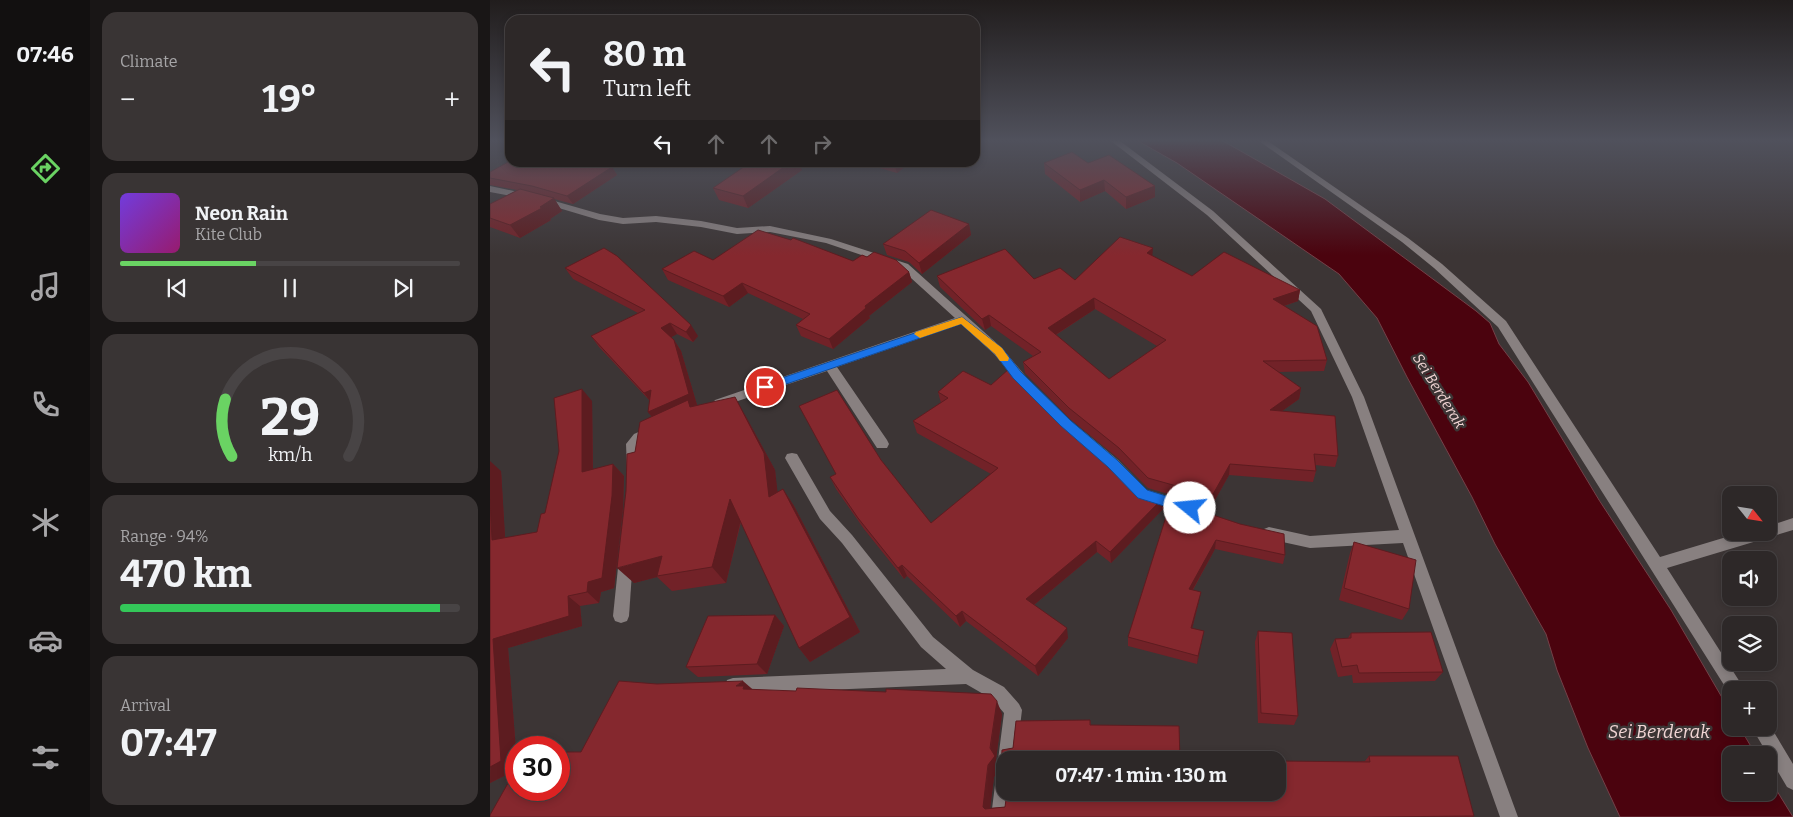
<!DOCTYPE html>
<meta charset="utf-8">
<style>
:root{--surface:#2d2828;--page:#393434;--text:#f1f3f6;--muted:#a7a6a8;--line:#484445;--accent:#6ad363}
body{margin:0;font-family:Bitter,serif;background:var(--page);color:var(--text);height:100vh;display:flex;flex-direction:column;font-size:19px;white-space:nowrap}
*{box-sizing:border-box;margin:0}
p{font-size:16px;color:var(--muted)}
.icon{flex:none;width:28px;height:28px;fill:none;stroke:currentColor;stroke-width:2;stroke-linecap:round;stroke-linejoin:round}
.map{position:relative;flex:1;overflow:hidden}
.side{display:flex;flex-direction:column;gap:12px;padding:12px;background:#191616;width:400px}
.side>*{flex:none}
.banner{position:absolute;left:15px;top:15px;width:475px;height:152px;border-radius:15px;box-shadow:0 2px 8px #0003,0 0 0 1px var(--line);background:#2d2828;color:var(--text);overflow:hidden}
.needle{width:32px;rotate:120deg}
.controls{position:absolute;left:1232px;top:486px;display:grid;gap:10px}
.controls a{display:grid;place-items:center;width:55px;height:55px;border-radius:10px;background:var(--surface);box-shadow:0 2px 8px #0003,0 0 0 1px var(--line);font-size:25px}
.speed{position:absolute;left:15px;top:736px;display:flex;gap:10px;font-size:25px;font-weight:700;text-align:center}
.speed>*{display:grid;place-content:center;width:65px;height:65px;border-radius:50%;background:var(--surface);box-shadow:0 2px 8px #0003,0 0 0 1px var(--line);line-height:1}
.speed .limit{border:8px solid #d22;background:#fff;color:#111}
.pin{position:absolute;display:grid;place-items:center;width:42px;height:42px;color:#fff;margin:-21px;border:2px solid #fff;border-radius:50%;box-shadow:0 1px 5px #0007}
.me{position:absolute;width:55px;margin:-28px;rotate:287deg;stroke-linejoin:round;filter:drop-shadow(0 0 4px #0008)}
.turn{display:flex;align-items:center;gap:18px;height:105px;padding:0 15px;font-size:22px}
.turn .icon{width:65px;height:65px;stroke-width:2.5}
.turn b{display:block;font-size:35px;line-height:42px}
.lanes{display:flex;align-items:center;height:48px;padding:0 15px;background:#0003;justify-content:center;gap:25px;direction:ltr}
.lanes .off{opacity:.35}
.big{font-size:38px;font-weight:700;line-height:1.1}
.side .card{flex:1;display:flex;flex-direction:column;justify-content:center;gap:8px;min-width:0;padding:0 18px;border-radius:15px;background:var(--page)}
.side .dial{align-items:center;gap:0}
.dial svg{height:130px;overflow:visible;fill:none;stroke:var(--line);stroke-width:7;stroke-linecap:round;text-anchor:middle}
.dial text{fill:var(--text);stroke:none}
.song{display:flex;align-items:center;gap:15px}
.cover{width:60px;height:60px;border-radius:8px;background:linear-gradient(135deg,hsl(260 70% 55%),hsl(320 70% 35%))}
.played{height:5px;border-radius:2px;background:linear-gradient(90deg,var(--accent) 40%,var(--line) 40%)}
.keys{display:flex;justify-content:space-around;direction:ltr}
.heat{display:flex;justify-content:space-between;align-items:center;font-size:28px;direction:ltr}
.charge{height:8px;border-radius:4px;background:linear-gradient(90deg,#34c759 94%,var(--line) 0)}
.trip{position:absolute;left:506px;top:751px;width:290px;height:50px;border-radius:15px;background:var(--surface);box-shadow:0 2px 8px #0003,0 0 0 1px var(--line);font-weight:700;line-height:50px;text-align:center}
main{display:flex;flex:1;min-height:0}
.tabs{display:flex;flex-direction:column;width:90px;justify-content:space-around;align-items:center;background:#121010;color:var(--muted)}
.tabs .icon{width:35px;height:35px}
.tabs .selected{color:var(--accent)}
.tabs b{font-size:22px;color:var(--text)}
.map>svg:first-child{display:block}
</style>
<main>
<nav class="tabs">
<b>07:46</b>
<svg class="icon selected" aria-label="directions" viewBox="0 0 24 24"><path d="M12 3l9 9-9 9-9-9zM9 14v-3h6M13 9l2 2-2 2"/></svg>
<svg class="icon" aria-label="music" viewBox="0 0 24 24"><path d="M9 18V5l10-2v13"/><circle cx="6" cy="18" r="3"/><circle cx="16" cy="16" r="3"/></svg>
<svg class="icon" aria-label="phone" viewBox="0 0 24 24"><path d="M5 4h4l2 5-3 2q2 4 5 5l2-3 5 2v4C11 20 4 13 5 4z"/></svg>
<svg class="icon" aria-label="climate" viewBox="0 0 24 24"><path d="M12 3v18M4 7l16 10M4 17L20 7"/></svg>
<svg class="icon" aria-label="car" viewBox="0 0 24 24"><path d="M5 17H2v-5l4-1 3-4h7l3 4 3 1v5h-3M9 17h6M6 11h13"/><circle cx="7" cy="17" r="2"/><circle cx="17" cy="17" r="2"/></svg>
<svg class="icon" aria-label="filters" viewBox="0 0 24 24"><path d="M4 7h16M4 17h16"/><circle cx="9" cy="7" r="2"/><circle cx="15" cy="17" r="2"/></svg>
</nav>
<section class="side">
<div class="card"><p>Climate</p>
<div class="heat"><a>−</a><b class="big">19°</b><a>+</a></div>
</div>
<div class="card">
<div class="song"><i class="cover"></i><div><b>Neon Rain</b><p>Kite Club</p></div></div>
<div class="played"></div>
<div class="keys"><svg class="icon" aria-label="previous" viewBox="0 0 24 24"><path d="M18 5L8 12l10 7zM5 5v14"/></svg><svg class="icon" aria-label="pause" viewBox="0 0 24 24"><path d="M8 5v14M16 5v14"/></svg><svg class="icon" aria-label="next" viewBox="0 0 24 24"><path d="M6 5l10 7-10 7zM19 5v14"/></svg></div>
</div>
<div class="card dial"><svg viewBox="0 0 100 80">
<path d="M14 69A42 42 0 1 1 86 69"/>
<path d="M14 69A42 42 0 0 1 10 34" stroke="#6ad363"/>
<text x="50" y="56" font-size="32" font-weight="700">29</text>
<text x="50" y="72" font-size="11">km/h</text>
</svg></div>
<div class="card"><p>Range · 94%</p><b class="big">470 km</b><div class="charge"></div></div>
<div class="card"><p>Arrival</p><b class="big">07:47</b></div>
</section>
<div class="map">
<svg width="1303" height="817" viewBox="0 0 1303 817">
<rect width="100%" height="100%" fill="#3c3535"/>
<path fill="#4b030e" stroke="#744048" d="M 648,141 L 733,141 L 835,199 L 986,311 L 1000,323 L 1009,344 L 1038,382 L 1109,500 L 1181,610 L 1241,713 L 1241,728 L 1250,728 L 1266,755 L 1241,755 L 1241,792 L 1279,792 L 1279,778 L 1303,817 L 1130,817 L 1098,748 L 1067,670 L 1056,634 L 1005,544 L 982,497 L 917,377 L 887,318 L 849,274 L 687,163 Z"/>
<g fill="none" stroke-linecap="round" stroke-linejoin="round">
<g fill="#888080" fill-rule="evenodd">
<path d="M 621,141 L 630,141 L 723,211 L 831,309 L 874,397 L 1028,817 L 1010,817 L 913,543 L 820,548 L 779,539 L 774,537 L 772,533 L 774,529 L 779,527 L 820,536 L 909,530 L 862,397 L 821,311 L 717,215 Z"/>
<path d="M 769,141 L 778,141 L 918,238 L 952,264 L 1016,321 L 1170,557 L 1253,532 L 1279,532 L 1279,526 L 1303,518 L 1303,530 L 1177,568 L 1255,690 L 1241,690 L 1241,696 L 1008,327 L 944,268 L 912,242 Z"/>
<path d="M 0,186 L 47,196 L 110,214 L 133,218 L 166,216 L 211,221 L 247,228 L 280,226 L 341,239 L 418,264 L 512,348 L 542,384 L 540,387 L 532,387 L 504,354 L 471,324 L 347,367 L 397,440 L 399,444 L 397,448 L 387,448 L 337,371 L 233,406 L 225,406 L 223,403 L 225,400 L 465,318 L 410,268 L 336,243 L 280,232 L 247,234 L 211,227 L 166,222 L 133,224 L 109,220 L 42,200 L 0,192 Z"/>
<path d="M 162,426 L 167,428 L 168,431 L 167,434 L 150,446 L 151,468 L 149,472 L 144,473 L 139,472 L 137,468 L 136,444 L 144,434 Z"/>
<path d="M 587,428 L 592,430 L 628,460 L 657,490 L 700,503 L 702,507 L 700,511 L 695,513 L 647,498 L 618,468 L 582,436 L 581,433 L 582,430 Z"/>
<path d="M 302,453 L 307,454 L 340,511 L 362,535 L 443,637 L 483,670 L 514,687 L 529,704 L 532,710 L 526,760 L 515,760 L 515,792 L 522,792 L 519,817 L 501,817 L 506,777 L 509,771 L 515,768 L 511,766 L 508,760 L 514,713 L 502,699 L 476,684 L 243,694 L 237,692 L 235,686 L 237,680 L 243,678 L 456,669 L 431,647 L 352,543 L 330,519 L 295,458 L 297,454 Z"/>
<path d="M 136,551 L 141,553 L 143,558 L 139,616 L 137,621 L 131,623 L 125,621 L 123,616 L 129,558 L 131,553 Z"/>
<path d="M 1279,724 L 1303,764 L 1303,790 L 1297,787 L 1262,728 L 1279,728 Z"/>
</g>
</g>
<g fill="#722228" fill-rule="evenodd">
<path d="M 369,162 L 421,162 L 407,173 Z"/>
<path d="M 554,163 L 598,163 L 665,197 L 636,209 L 615,191 L 590,202 L 555,174 Z"/>
<path d="M 122,167 L 127,175 L 83,204 L 64,199 L 72,211 L 60,219 L 61,220 L 30,238 L 0,227 L 0,204 L 27,190 L 0,185 L 0,172 Z"/>
<path d="M 312,170 L 258,208 L 229,200 L 223,188 Z"/>
<path d="M 479,224 L 481,235 L 432,274 L 419,262 L 397,255 L 393,244 Z"/>
<path d="M 662,256 L 702,276 L 810,290 L 808,301 L 794,306 L 837,360 L 834,371 L 788,372 L 811,388 L 809,399 L 792,411 L 848,456 L 845,467 L 825,465 L 826,471 L 823,482 L 739,475 L 721,507 L 658,488 L 629,459 L 580,419 L 535,373 L 533,362 L 543,356 L 501,326 L 495,330 L 450,287 L 447,276 L 585,280 ZM 605,309 L 667,346 L 619,379 L 566,335 Z"/>
<path d="M 223,260 L 363,261 L 419,272 L 422,282 L 379,316 L 380,318 L 343,349 L 311,336 L 306,325 L 313,319 L 258,293 L 239,307 L 178,280 L 172,269 Z"/>
<path d="M 75,268 L 208,336 L 203,342 L 187,334 L 181,337 L 184,340 L 191,351 L 207,405 L 203,406 L 255,415 L 285,470 L 287,492 L 293,489 L 304,506 L 370,632 L 320,662 L 309,648 L 251,522 L 236,583 L 182,591 L 167,577 L 144,583 L 145,452 L 162,417 L 158,412 L 160,401 L 109,347 L 101,336 L 148,313 L 83,279 Z"/>
<path d="M 448,392 L 646,488 L 674,497 L 674,508 L 621,563 L 607,552 L 544,605 L 578,638 L 548,676 L 476,621 L 470,627 L 417,576 L 414,579 L 374,529 L 346,489 L 340,477 L 391,460 L 441,523 L 501,474 L 427,433 L 423,421 L 451,403 Z"/>
<path d="M 102,401 L 103,470 L 123,464 L 134,476 L 133,508 L 124,588 L 111,592 L 109,603 L 90,606 L 92,626 L 18,648 L 26,751 L 26,790 L 91,752 L 167,684 L 262,689 L 512,714 L 506,759 L 511,768 L 504,777 L 500,808 L 515,807 L 875,761 L 879,756 L 984,816 L 982,817 L 0,817 L 26,770 L 0,783 L 11,471 L 15,538 L 47,532 Z"/>
<path d="M 681,501 L 795,555 L 793,564 L 725,549 L 703,590 L 709,601 L 702,629 L 712,640 L 707,664 L 638,646 L 638,637 Z"/>
<path d="M 864,542 L 919,609 L 912,620 L 849,600 L 860,553 Z"/>
<path d="M 285,615 L 294,626 L 277,674 L 208,677 L 196,667 Z"/>
<path d="M 768,631 L 808,716 L 804,725 L 768,723 L 765,642 Z"/>
<path d="M 861,633 L 953,672 L 945,681 L 863,683 L 862,675 L 848,677 L 840,649 L 845,639 L 858,638 Z"/>
<path d="M 600,720 L 601,725 L 689,726 L 690,760 L 515,760 L 515,786 L 511,779 L 512,750 L 523,748 L 526,721 Z"/>
</g>
<g fill="#5d1c20">
<path d="M 301,162 L 309,162 L 312,170 L 258,208 L 253,196 Z"/>
<path d="M 405,162 L 421,162 L 407,173 L 404,163 Z"/>
<path d="M 122,167 L 127,175 L 83,204 L 77,196 Z"/>
<path d="M 614,180 L 615,191 L 590,202 L 590,190 Z"/>
<path d="M 665,186 L 665,197 L 636,209 L 636,197 Z"/>
<path d="M 64,198 L 72,211 L 60,219 L 61,220 L 30,238 L 20,225 Z"/>
<path d="M 479,224 L 481,235 L 432,274 L 429,263 Z"/>
<path d="M 663,248 L 662,259 L 657,253 Z"/>
<path d="M 419,272 L 422,282 L 379,316 L 380,318 L 343,349 L 339,339 L 375,306 Z"/>
<path d="M 252,283 L 258,293 L 239,307 L 233,296 Z"/>
<path d="M 810,290 L 808,301 L 781,310 L 783,299 Z"/>
<path d="M 604,298 L 605,309 L 559,339 L 558,328 Z"/>
<path d="M 499,315 L 501,326 L 495,330 L 492,319 Z"/>
<path d="M 180,323 L 187,334 L 178,339 L 171,328 Z"/>
<path d="M 201,325 L 208,336 L 203,342 L 196,332 Z"/>
<path d="M 184,340 L 191,351 L 207,405 L 203,406 L 210,417 L 166,422 L 158,412 Z"/>
<path d="M 811,388 L 809,399 L 778,421 L 780,410 Z"/>
<path d="M 92,389 L 102,401 L 103,484 L 92,472 Z"/>
<path d="M 161,390 L 162,404 L 154,393 Z"/>
<path d="M 245,397 L 255,415 L 285,470 L 290,513 L 279,497 Z"/>
<path d="M 0,461 L 11,471 L 16,552 L 2,540 L 0,499 Z"/>
<path d="M 123,464 L 134,476 L 133,508 L 124,588 L 111,592 L 109,603 L 97,592 L 98,582 Z"/>
<path d="M 740,464 L 739,475 L 721,507 L 722,496 Z"/>
<path d="M 293,489 L 304,506 L 370,632 L 320,662 L 309,648 Z"/>
<path d="M 674,497 L 674,508 L 621,563 L 620,552 Z"/>
<path d="M 240,499 L 252,515 L 236,583 L 222,567 Z"/>
<path d="M 726,540 L 725,549 L 698,598 L 699,589 Z"/>
<path d="M 606,541 L 607,552 L 539,609 L 536,599 Z"/>
<path d="M 172,556 L 167,576 L 167,577 L 144,583 L 127,568 Z"/>
<path d="M 412,565 L 417,576 L 414,579 L 408,568 Z"/>
<path d="M 711,592 L 709,601 L 700,637 L 701,628 Z"/>
<path d="M 78,596 L 90,606 L 92,626 L 18,648 L 26,751 L 26,770 L 0,783 L 3,639 Z"/>
<path d="M 472,611 L 476,621 L 470,627 L 466,616 Z"/>
<path d="M 285,615 L 294,626 L 277,674 L 267,664 Z"/>
<path d="M 577,628 L 578,638 L 548,676 L 545,666 Z"/>
<path d="M 714,631 L 712,640 L 707,664 L 708,656 Z"/>
<path d="M 253,681 L 268,694 L 246,686 Z"/>
<path d="M 507,701 L 512,714 L 506,759 L 511,768 L 504,777 L 499,817 L 493,807 Z"/>
</g>
<g fill="#85282e" stroke="#5d1c20" fill-rule="evenodd">
<path d="M 582,152 L 598,163 L 619,155 L 665,186 L 636,197 L 614,180 L 590,190 L 554,163 Z"/>
<path d="M 20,161 L 20,162 L 100,162 L 122,167 L 77,196 L 42,186 L 0,178 L 0,172 Z"/>
<path d="M 261,162 L 301,162 L 253,196 L 223,188 Z"/>
<path d="M 30,189 L 64,198 L 50,207 L 52,208 L 20,225 L 0,218 L 0,204 Z"/>
<path d="M 441,210 L 479,224 L 429,263 L 415,251 L 393,244 Z"/>
<path d="M 268,230 L 301,240 L 303,238 L 363,261 L 372,255 L 377,257 L 384,252 L 406,260 L 419,272 L 375,306 L 376,308 L 339,339 L 306,325 L 320,314 L 252,283 L 233,296 L 172,269 L 204,251 L 223,260 Z"/>
<path d="M 630,237 L 663,248 L 657,253 L 702,276 L 734,252 L 810,290 L 783,299 L 827,326 L 837,360 L 773,361 L 811,388 L 780,410 L 845,416 L 848,456 L 824,454 L 826,471 L 740,464 L 722,496 L 658,478 L 629,448 L 579,408 L 533,362 L 551,352 L 499,315 L 492,319 L 447,276 L 515,249 L 544,279 L 570,268 L 585,280 ZM 604,298 L 676,340 L 619,379 L 558,328 Z"/>
<path d="M 114,248 L 127,256 L 201,325 L 196,332 L 180,323 L 171,328 L 184,340 L 199,394 L 158,412 L 161,390 L 154,393 L 101,336 L 155,310 L 75,268 Z"/>
<path d="M 520,368 L 646,488 L 674,497 L 620,552 L 606,541 L 536,599 L 577,628 L 545,666 L 472,611 L 466,616 L 412,565 L 408,568 L 368,518 L 340,477 L 346,474 L 309,406 L 347,390 L 391,460 L 441,523 L 508,468 L 423,421 L 458,398 L 448,392 L 473,371 L 501,385 Z"/>
<path d="M 92,389 L 92,472 L 123,464 L 122,496 L 112,578 L 98,582 L 97,592 L 78,596 L 79,616 L 3,639 L 11,761 L 0,767 L 0,499 L 2,540 L 47,532 L 51,514 L 55,513 L 69,451 L 64,398 Z"/>
<path d="M 245,397 L 274,453 L 279,497 L 293,489 L 360,617 L 309,648 L 240,499 L 222,567 L 167,576 L 172,556 L 127,568 L 136,491 L 137,454 L 145,452 L 150,422 L 198,400 L 200,407 Z"/>
<path d="M 681,501 L 750,524 L 794,534 L 795,555 L 726,540 L 699,589 L 711,592 L 701,628 L 714,631 L 708,656 L 638,637 Z"/>
<path d="M 864,542 L 926,560 L 919,609 L 854,588 Z"/>
<path d="M 285,615 L 267,664 L 196,667 L 218,616 Z"/>
<path d="M 768,631 L 802,633 L 808,716 L 771,713 Z"/>
<path d="M 941,632 L 953,672 L 869,673 L 867,665 L 852,667 L 845,639 L 861,638 L 861,633 Z"/>
<path d="M 129,681 L 167,684 L 253,681 L 246,686 L 254,686 L 253,689 L 306,691 L 307,688 L 396,692 L 396,689 L 501,694 L 507,701 L 500,748 L 505,756 L 498,765 L 493,807 L 495,809 L 515,807 L 517,792 L 788,792 L 788,761 L 880,762 L 879,756 L 968,756 L 984,816 L 882,817 L 0,817 L 0,815 L 26,769 L 26,790 L 69,790 L 69,752 L 91,752 Z"/>
<path d="M 600,720 L 600,725 L 689,726 L 690,760 L 515,760 L 515,780 L 511,779 L 512,750 L 523,748 L 526,721 Z"/>
</g>
<linearGradient id="sky" x2="0" y2="1"><stop stop-color="#211d1d"/><stop offset="0.55" stop-color="#50515c"/><stop offset="1" stop-color="#50515c" stop-opacity="0"/></linearGradient>
<rect width="1303" height="255" fill="url(#sky)"/>
<path fill="#1a73e8" stroke="#114b97" d="M 472,317 L 512,348 L 531,372 L 580,420 L 627,460 L 657,490 L 705,505 L 707,508 L 705,512 L 700,514 L 648,498 L 618,467 L 571,426 L 523,378 L 505,354 L 471,324 L 279,390 L 275,391 L 269,387 L 271,385 Z"/>
<path fill="#f59e0b" d="M 472,317 L 512,348 L 519,358 L 518,361 L 510,361 L 505,354 L 471,324 L 430,338 L 424,334 L 426,332 Z"/>
<g text-anchor="middle" stroke-width="5" stroke-linejoin="round" paint-order="stroke">
<g font-size="15" font-style="italic" fill="#f1d5d4" stroke="#3c3535">
<text transform="translate(949 391) rotate(58)" y="5">Sei Berderak</text>
</g>
<g font-size="18" font-style="italic" fill="#f1d5d4" stroke="#3c3535">
<text x="1169" y="738">Sei Berderak</text>
</g>
</g>
</svg>
<div class="controls">
<a><svg class="needle" viewBox="-14 -14 28 28"><path d="M0-13l5 13h-10z" fill="#e53935"/><path d="M0 13l5-13h-10z" fill="#a7a6a8"/></svg></a>
<a><svg class="icon" aria-label="sound" viewBox="0 0 24 24"><path d="M4 9h4l5-4v14l-5-4H4zM17 9q2 3 0 6"/></svg></a>
<a><svg class="icon" aria-label="layers" viewBox="0 0 24 24"><path d="M12 4l9 5-9 5-9-5zM3 14l9 5 9-5"/></svg></a>
<a>+</a>
<a>−</a>
</div>
<div class="speed"><div class="limit">30</div></div>
<div class="pin" style="left:275px;top:387px;background:#d93025"><svg class="icon" aria-label="arrive" viewBox="0 0 24 24"><path d="M6 21V4h12l-3 4 3 4H6"/></svg></div>
<svg class="me" style="left:700px;top:508px" viewBox="-20 -20 40 40"><circle r="19" fill="#fff"/><path d="M0-13L10 11 0 6-10 11z" fill="#1a73e8"/></svg>
<div class="trip">07:47 · 1 min · 130 m</div>
<div class="banner">
<div class="turn"><svg class="icon" aria-label="left" viewBox="0 0 24 24"><path d="M17 20v-9H6M10 6l-5 5 5 5"/></svg><div><b>80 m</b>Turn left</div></div>
<div class="lanes"><svg class="icon" aria-label="left" viewBox="0 0 24 24"><path d="M17 20v-9H6M10 6l-5 5 5 5"/></svg><svg class="icon off" aria-label="ahead" viewBox="0 0 24 24"><path d="M12 20V5M6 11l6-6 6 6"/></svg><svg class="icon off" aria-label="ahead" viewBox="0 0 24 24"><path d="M12 20V5M6 11l6-6 6 6"/></svg><svg class="icon off" aria-label="right" viewBox="0 0 24 24"><path d="M7 20v-9h11M14 6l5 5-5 5"/></svg></div>
</div>
</div>
</main>
